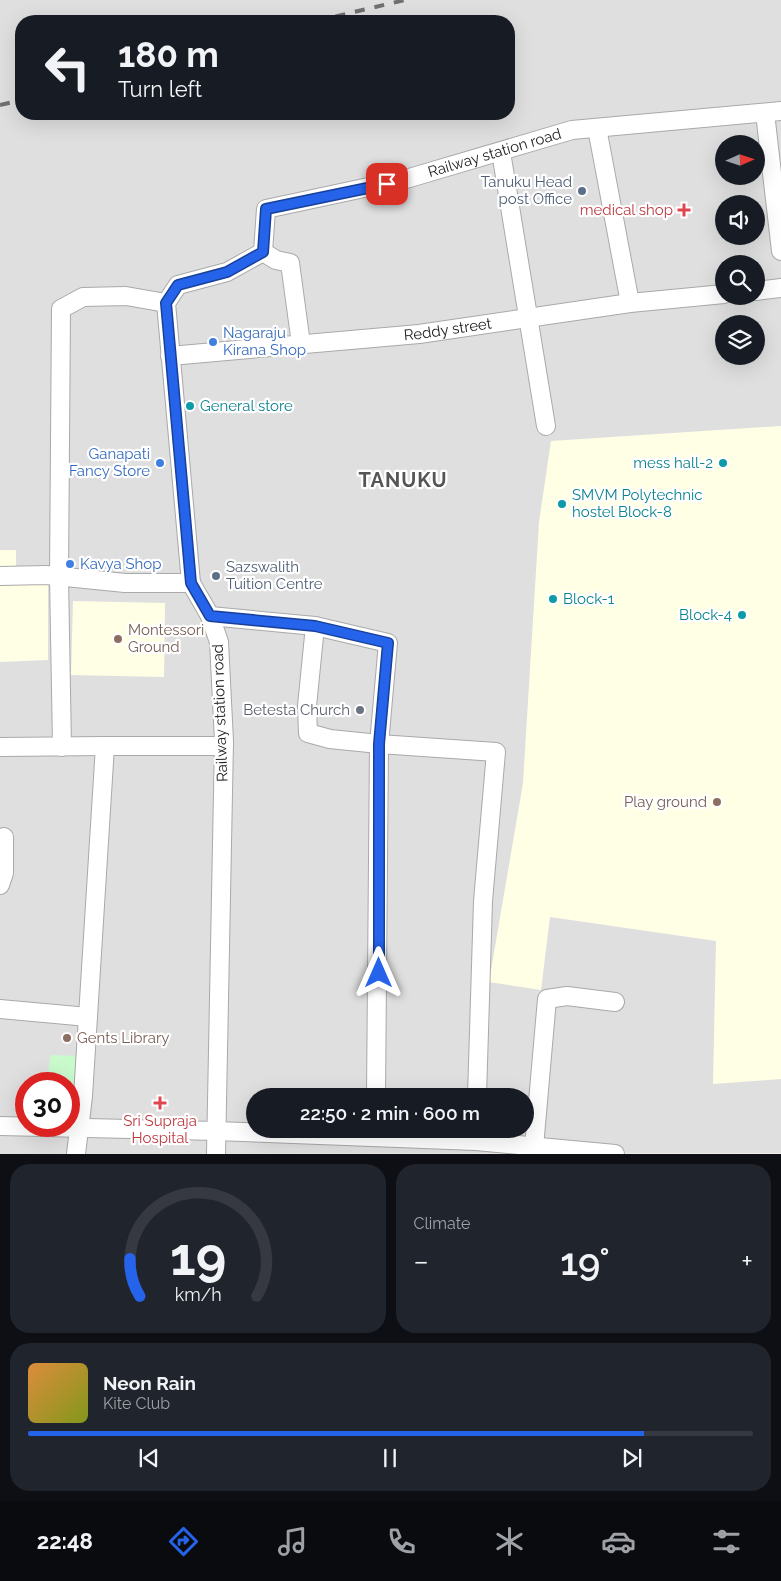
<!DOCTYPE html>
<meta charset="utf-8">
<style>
:root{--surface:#171b24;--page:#20242c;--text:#f1f3f6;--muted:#9ea1a6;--line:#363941;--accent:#2563eb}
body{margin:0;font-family:Raleway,sans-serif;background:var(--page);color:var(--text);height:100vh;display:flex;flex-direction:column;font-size:19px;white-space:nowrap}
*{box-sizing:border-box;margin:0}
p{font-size:16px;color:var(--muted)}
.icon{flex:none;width:28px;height:28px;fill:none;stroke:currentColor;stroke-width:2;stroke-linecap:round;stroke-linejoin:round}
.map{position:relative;height:1154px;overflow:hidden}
.sheet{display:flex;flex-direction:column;gap:10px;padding:10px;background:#0d0f14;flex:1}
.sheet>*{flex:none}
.hud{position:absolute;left:15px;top:15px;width:500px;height:105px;border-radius:20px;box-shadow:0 5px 20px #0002;background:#171b24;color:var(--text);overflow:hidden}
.needle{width:32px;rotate:87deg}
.tools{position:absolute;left:715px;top:135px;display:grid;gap:10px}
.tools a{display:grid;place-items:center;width:50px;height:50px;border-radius:50%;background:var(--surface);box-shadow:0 5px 20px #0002;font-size:25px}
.speed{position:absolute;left:15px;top:1072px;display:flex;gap:10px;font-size:25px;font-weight:700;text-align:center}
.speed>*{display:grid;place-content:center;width:65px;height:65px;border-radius:50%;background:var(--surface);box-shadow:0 5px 20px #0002;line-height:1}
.speed .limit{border:8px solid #d22;background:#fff;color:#111}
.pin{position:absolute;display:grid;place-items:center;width:42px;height:42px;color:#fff;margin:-21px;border-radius:10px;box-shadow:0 2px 8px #0006}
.me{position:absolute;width:55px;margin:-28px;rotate:0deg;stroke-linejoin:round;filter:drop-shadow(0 0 4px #0008)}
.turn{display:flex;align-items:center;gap:18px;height:105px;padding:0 20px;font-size:22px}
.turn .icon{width:65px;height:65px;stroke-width:2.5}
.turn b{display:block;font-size:35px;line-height:42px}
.big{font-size:38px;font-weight:600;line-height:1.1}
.sheet .tile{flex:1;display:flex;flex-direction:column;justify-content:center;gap:8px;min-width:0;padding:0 18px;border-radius:20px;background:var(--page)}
.sheet .dial{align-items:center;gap:0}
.dial svg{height:130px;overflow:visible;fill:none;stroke:var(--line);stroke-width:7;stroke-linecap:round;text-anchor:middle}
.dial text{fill:var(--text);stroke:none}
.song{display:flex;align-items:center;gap:15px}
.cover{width:60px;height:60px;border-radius:8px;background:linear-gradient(135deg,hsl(30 70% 55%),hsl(70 70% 35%))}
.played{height:5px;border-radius:2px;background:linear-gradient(90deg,var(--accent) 85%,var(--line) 85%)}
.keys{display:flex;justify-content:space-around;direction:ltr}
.heat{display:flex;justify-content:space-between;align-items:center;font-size:28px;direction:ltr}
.sheet .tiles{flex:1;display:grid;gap:10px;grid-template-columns:1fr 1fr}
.tile:last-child{grid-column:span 2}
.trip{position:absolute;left:246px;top:1088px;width:288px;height:50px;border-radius:25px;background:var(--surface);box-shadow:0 5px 20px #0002;font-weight:600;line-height:50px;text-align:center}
.tabs{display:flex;height:80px;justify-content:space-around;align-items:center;background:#090b0e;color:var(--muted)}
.tabs .icon{width:35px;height:35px}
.tabs .on{color:var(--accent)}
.tabs b{font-size:22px;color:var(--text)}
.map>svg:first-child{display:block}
</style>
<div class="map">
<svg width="781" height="1154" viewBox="0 0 781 1154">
<rect width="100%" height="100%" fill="#f2efe9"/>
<path fill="#e0dfdf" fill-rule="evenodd" d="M 0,0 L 781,0 L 781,1153 L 0,1154 ZM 21,21 L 509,21 L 509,114 L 21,114 ZM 724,144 L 756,144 L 756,176 L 724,176 ZM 724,204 L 756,204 L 756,236 L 724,236 ZM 724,264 L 756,264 L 756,296 L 724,296 ZM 724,324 L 756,324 L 756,356 L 724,356 ZM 26,1084 L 69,1084 L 69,1126 L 26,1126 ZM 255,1096 L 525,1096 L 525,1129 L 255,1129 Z"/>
<g fill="#ffffe5">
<path d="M 781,426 L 781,1079 L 713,1084 L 716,941 L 550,917 L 541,990 L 489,982 L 523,783 L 539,522 L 551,441 Z"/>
<rect x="0" y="550" width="16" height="16"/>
<path d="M 0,585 L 48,585 L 48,660 L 0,662 Z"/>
<path d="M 73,601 L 165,603 L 164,677 L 71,675 Z"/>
</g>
<path fill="#c8facc" d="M 51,1055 L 80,1056 L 78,1113 L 69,1113 L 69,1084 L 46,1084 Z"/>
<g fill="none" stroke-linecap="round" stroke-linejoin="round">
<defs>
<g id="minor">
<path d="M 765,113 L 781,251"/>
<path d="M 597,128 L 630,303"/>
<path d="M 501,152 L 546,426"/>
<path d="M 263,252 L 276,260 L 290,263 L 301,344"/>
<path d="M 756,291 L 781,288"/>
<path id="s1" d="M 170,356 L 419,334 L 630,303 L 724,294"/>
<path d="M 0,576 L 46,575 L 125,583 L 191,583"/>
<path d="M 210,616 L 315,626 L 388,643 L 379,744 L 496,752 L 483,901 L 477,1096"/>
<path d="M 315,626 L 307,706 L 308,733 L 330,739 L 379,744 L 376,1096"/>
<path d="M 0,747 L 105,746"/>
<path d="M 62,747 L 59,577 L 61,309 L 83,297 L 126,296 L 166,303"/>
<path d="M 0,885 L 4,873 L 4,837"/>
<path d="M 0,1009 L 88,1017"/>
<path d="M 0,1126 L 216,1131 L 476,1141 L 615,1154"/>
<path d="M 534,1147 L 547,999 L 567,996 L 615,1002"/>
<path d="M 76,1154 L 83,1096 L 105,746 L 224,746"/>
<path id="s2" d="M 216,1154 L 224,741 L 219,642 L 210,616 L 191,583 L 166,303 L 178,285 L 227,272 L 263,252 L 266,209 L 406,179 L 572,130 L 781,111"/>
</g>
</defs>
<use href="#minor" stroke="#a9a9a9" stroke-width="20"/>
<use href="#minor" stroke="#fff" stroke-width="18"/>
<g stroke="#707070" stroke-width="4" stroke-dasharray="10 10" stroke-linecap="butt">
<path d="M 316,21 L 405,0"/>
<path d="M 0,105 L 21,100"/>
</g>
</g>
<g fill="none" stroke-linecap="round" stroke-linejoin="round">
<defs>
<path id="route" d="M 379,973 L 379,744 L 388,643 L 315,626 L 210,616 L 191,583 L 166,303 L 178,285 L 227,272 L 263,252 L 266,209 L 387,184"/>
</defs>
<use href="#route" stroke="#184099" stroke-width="12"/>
<use href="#route" stroke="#2563eb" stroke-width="9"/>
</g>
<g fill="#5c6f8a" stroke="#fff" stroke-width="2">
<circle cx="582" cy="191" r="5"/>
<circle cx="216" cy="576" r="5"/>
</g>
<g fill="#e0444e" stroke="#fff" stroke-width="2">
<path d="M681.5 202.5h5v5h5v5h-5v5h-5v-5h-5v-5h5z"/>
<path d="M157.5 1095.5h5v5h5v5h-5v5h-5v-5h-5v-5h5z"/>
</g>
<g fill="#3f7fe0" stroke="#fff" stroke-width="2">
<circle cx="213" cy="342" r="5"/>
<circle cx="160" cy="463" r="5"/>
<circle cx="70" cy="564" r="5"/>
</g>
<g fill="#0f9aa8" stroke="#fff" stroke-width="2">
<circle cx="190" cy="406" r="5"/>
<circle cx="723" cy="463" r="5"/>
<circle cx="562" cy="504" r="5"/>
<circle cx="553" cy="599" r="5"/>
<circle cx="742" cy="615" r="5"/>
</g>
<g fill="#8d6e63" stroke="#fff" stroke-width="2">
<circle cx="118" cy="639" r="5"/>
<circle cx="717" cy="802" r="5"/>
<circle cx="67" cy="1038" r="5"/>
</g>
<circle fill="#6b7280" stroke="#fff" stroke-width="2" cx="360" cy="710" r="5"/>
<g text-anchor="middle" stroke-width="4.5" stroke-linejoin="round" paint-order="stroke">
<g font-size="15" fill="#222" stroke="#fff">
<text dy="5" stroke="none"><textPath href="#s2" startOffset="1251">Railway station road</textPath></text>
<text dy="5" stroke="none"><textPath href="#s1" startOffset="279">Reddy street</textPath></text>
<text transform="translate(220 713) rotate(-92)" y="5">Railway station road</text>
</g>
<g font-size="15" fill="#4e5e75" stroke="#fff" text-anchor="end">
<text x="572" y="187">Tanuku Head<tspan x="572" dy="17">post Office</tspan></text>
<text x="226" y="572" text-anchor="start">Sazswalith<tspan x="226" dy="17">Tuition Centre</tspan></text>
</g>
<g font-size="15" fill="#be3a42" stroke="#fff" text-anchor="end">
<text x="673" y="215">medical shop</text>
<text x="160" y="1126" text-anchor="middle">Sri Supraja<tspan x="160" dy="17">Hospital</tspan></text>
</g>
<g font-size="15" fill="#366cbe" stroke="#fff" text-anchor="start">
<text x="223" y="338">Nagaraju<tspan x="223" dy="17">Kirana Shop</tspan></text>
<text x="150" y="459" text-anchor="end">Ganapati<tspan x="150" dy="17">Fancy Store</tspan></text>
<text x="80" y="569">Kavya Shop</text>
</g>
<g font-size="15" fill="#0d838f" stroke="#fff" text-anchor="start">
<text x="200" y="411">General store</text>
<text x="713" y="468" text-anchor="end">mess hall-2</text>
<text x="572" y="500">SMVM Polytechnic<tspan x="572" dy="17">hostel Block-8</tspan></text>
<text x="563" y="604">Block-1</text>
<text x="732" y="620" text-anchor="end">Block-4</text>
</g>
<g font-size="15" fill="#785e54" stroke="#fff" text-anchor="start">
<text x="128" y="635">Montessori<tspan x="128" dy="17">Ground</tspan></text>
<text x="707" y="807" text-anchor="end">Play ground</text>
<text x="77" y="1043">Gents Library</text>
</g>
<g font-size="15" fill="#5b616d" stroke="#fff" text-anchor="end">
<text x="350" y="715">Betesta Church</text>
</g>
<g font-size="20" font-weight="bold" letter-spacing="1" fill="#555" stroke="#fff">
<text x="403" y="487">TANUKU</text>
</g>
</g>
</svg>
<div class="tools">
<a><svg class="needle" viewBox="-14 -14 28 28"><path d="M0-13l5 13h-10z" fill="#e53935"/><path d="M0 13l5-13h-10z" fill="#9ea1a6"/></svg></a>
<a><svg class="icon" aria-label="sound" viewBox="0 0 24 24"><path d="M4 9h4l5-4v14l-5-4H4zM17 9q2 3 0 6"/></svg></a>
<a><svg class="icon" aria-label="search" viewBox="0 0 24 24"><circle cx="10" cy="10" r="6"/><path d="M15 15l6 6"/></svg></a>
<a><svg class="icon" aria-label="layers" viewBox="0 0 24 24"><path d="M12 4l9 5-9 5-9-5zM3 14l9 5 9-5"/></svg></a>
</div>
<div class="speed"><div class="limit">30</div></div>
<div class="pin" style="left:387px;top:184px;background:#d93025"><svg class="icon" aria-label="arrive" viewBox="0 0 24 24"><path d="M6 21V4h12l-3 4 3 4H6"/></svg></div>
<svg class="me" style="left:379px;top:973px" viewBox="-20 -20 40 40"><path d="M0-17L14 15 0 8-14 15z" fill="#2563eb" stroke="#fff" stroke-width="4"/></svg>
<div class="trip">22:50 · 2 min · 600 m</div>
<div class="hud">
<div class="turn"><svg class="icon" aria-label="left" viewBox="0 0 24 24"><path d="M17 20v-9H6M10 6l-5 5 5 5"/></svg><div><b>180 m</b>Turn left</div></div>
</div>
</div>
<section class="sheet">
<div class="tiles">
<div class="tile dial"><svg viewBox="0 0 100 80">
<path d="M14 69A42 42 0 1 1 86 69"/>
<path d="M14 69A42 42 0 0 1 8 46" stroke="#2563eb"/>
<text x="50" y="56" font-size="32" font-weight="700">19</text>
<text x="50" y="72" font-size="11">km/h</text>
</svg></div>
<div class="tile"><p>Climate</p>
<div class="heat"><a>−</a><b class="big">19°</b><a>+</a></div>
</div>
<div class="tile">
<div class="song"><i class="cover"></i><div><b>Neon Rain</b><p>Kite Club</p></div></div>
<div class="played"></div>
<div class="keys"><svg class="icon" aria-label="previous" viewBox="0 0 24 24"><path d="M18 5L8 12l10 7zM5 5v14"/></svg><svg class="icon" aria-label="pause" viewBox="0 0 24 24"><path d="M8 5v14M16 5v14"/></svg><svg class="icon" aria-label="next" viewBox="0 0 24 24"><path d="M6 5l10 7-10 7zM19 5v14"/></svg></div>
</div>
</div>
</section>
<nav class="tabs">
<b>22:48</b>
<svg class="icon on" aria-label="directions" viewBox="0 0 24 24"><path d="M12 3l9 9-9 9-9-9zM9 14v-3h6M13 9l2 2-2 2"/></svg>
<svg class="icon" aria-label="music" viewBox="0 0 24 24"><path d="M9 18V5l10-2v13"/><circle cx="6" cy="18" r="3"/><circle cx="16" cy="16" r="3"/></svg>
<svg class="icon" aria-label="phone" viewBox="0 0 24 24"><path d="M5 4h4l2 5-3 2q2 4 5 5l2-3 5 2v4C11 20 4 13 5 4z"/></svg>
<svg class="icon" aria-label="climate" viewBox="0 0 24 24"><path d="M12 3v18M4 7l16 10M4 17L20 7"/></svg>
<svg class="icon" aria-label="car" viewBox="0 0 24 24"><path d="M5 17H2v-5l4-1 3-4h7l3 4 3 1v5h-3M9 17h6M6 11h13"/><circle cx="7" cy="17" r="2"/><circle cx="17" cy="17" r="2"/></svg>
<svg class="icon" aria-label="filters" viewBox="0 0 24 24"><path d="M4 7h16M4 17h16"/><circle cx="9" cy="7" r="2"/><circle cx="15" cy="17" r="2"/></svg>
</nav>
